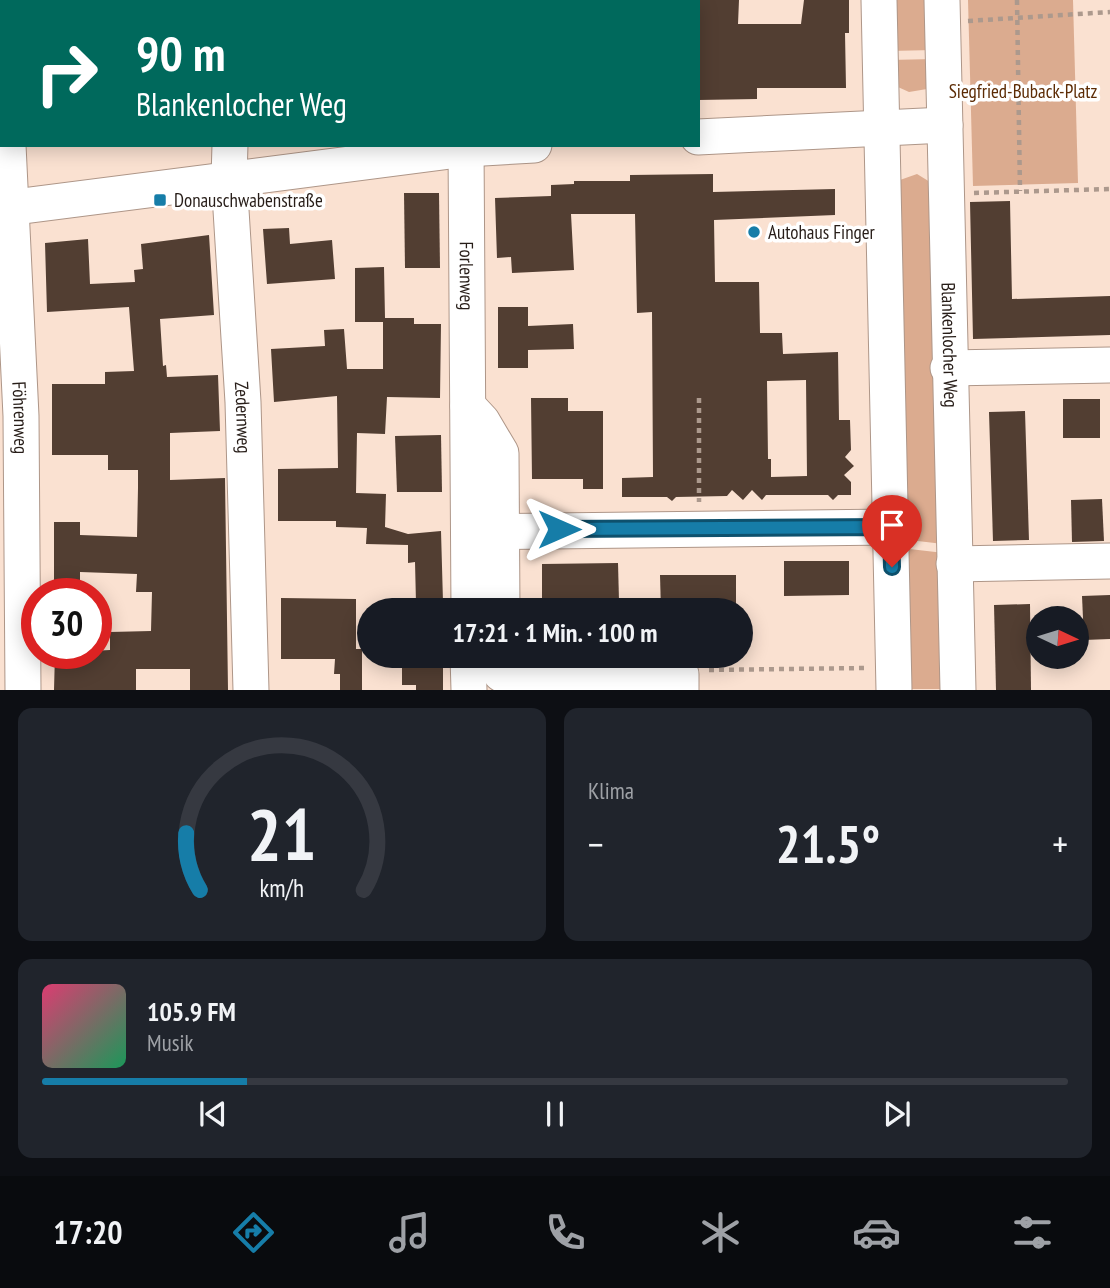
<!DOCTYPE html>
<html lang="de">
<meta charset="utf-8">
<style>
:root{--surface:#171b24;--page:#20242c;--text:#f1f3f6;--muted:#9ea1a6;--line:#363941;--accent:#167da8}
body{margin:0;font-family:"PT Sans Narrow",sans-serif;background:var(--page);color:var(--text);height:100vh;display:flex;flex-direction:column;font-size:26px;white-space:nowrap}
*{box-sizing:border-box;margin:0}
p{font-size:23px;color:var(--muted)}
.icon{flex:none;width:38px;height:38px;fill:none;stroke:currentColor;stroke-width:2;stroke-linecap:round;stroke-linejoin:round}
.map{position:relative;height:690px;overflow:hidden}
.drawer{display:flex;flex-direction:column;gap:18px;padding:18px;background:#0d0f14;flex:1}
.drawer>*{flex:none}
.hud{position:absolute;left:0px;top:0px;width:700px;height:147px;box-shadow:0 4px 18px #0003;background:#00695c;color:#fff;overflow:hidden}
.needle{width:46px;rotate:94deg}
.buttons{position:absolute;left:1026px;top:606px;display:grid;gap:14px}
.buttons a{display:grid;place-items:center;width:63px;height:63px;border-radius:50%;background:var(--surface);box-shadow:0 4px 18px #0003;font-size:35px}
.speed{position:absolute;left:21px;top:578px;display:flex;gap:14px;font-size:35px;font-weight:700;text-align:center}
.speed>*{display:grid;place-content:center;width:91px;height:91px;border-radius:50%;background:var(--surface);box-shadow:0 4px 18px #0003;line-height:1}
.speed .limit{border:10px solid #d22;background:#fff;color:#111}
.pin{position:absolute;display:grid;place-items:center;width:60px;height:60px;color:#fff;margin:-72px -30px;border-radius:50% 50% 50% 0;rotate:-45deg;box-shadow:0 0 7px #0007}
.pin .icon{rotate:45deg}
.me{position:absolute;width:77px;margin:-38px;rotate:90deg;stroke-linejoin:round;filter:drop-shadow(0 0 5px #0008)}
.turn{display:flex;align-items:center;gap:24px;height:147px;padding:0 21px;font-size:32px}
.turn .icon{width:91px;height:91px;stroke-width:2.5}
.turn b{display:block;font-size:49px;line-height:60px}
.big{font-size:52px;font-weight:700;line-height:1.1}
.drawer .widget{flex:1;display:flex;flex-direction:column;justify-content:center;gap:10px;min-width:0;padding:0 24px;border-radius:14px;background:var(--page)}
.drawer .dial{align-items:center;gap:0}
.dial svg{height:182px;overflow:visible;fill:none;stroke:var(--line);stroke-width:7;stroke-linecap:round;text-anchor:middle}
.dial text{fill:var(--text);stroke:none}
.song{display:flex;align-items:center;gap:21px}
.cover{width:84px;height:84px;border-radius:10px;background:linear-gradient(135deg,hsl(340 70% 55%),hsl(150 70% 35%))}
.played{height:7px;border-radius:4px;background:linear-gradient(90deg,var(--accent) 20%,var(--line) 20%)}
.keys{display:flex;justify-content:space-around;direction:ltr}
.heat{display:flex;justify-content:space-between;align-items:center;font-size:38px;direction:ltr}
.drawer .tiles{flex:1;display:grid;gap:18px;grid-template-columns:1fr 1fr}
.widget:last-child{grid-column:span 2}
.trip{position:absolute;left:357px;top:598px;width:396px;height:70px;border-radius:35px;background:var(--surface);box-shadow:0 4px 18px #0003;font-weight:700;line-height:70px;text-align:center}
.dock{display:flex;height:112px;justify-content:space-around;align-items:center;background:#090b0e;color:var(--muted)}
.dock .icon{width:49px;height:49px}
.dock .selected{color:var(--accent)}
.dock b{font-size:32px;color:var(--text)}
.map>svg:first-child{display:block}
</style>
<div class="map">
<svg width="1110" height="690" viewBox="0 0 1110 690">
<rect width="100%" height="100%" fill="#fae1d1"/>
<g fill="#dbab8f">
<path d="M 888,0 L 933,0 L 934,50 L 889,51 Z"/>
<path d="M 968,0 L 1073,0 L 1078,183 L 973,186 Z"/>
<path d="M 934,59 L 927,89 L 909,92 L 898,87 L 889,60 Z"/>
<path d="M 917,174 L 930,182 L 943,544 L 901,539 L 900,180 Z"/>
<path d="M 901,548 L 944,553 L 948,689 L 905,689 Z"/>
</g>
<g fill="#523e32" fill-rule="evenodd">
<path d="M 698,0 L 739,0 L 738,24 L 801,24 L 804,0 L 849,0 L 849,33 L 845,33 L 846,88 L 757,88 L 757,99 L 698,100 Z"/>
<path d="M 713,174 L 713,192 L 835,189 L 835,215 L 714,220 L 715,282 L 759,282 L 760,333 L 782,333 L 783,354 L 838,352 L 839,420 L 850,420 L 851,450 L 845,457 L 854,466 L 844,475 L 851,482 L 851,495 L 838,495 L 833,500 L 828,495 L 766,495 L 762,500 L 752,490 L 743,500 L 732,490 L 727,496 L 676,497 L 672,501 L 667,497 L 622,497 L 622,478 L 653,477 L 652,312 L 637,313 L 635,214 L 571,214 L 574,270 L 512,273 L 511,257 L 497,258 L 495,198 L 551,196 L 551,185 L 574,184 L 574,181 L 630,181 L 630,175 ZM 806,380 L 807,476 L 771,477 L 771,459 L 768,459 L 767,381 Z"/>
<path d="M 404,193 L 439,193 L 440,268 L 405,268 Z"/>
<path d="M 1010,201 L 1012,299 L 1110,296 L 1110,335 L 973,339 L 970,202 Z"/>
<path d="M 289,228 L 290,244 L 332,240 L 335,279 L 267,284 L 263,229 Z"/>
<path d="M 209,235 L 214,315 L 160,319 L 163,366 L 166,365 L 167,377 L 218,375 L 220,431 L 170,433 L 170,480 L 225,478 L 228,690 L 190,690 L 190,669 L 136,669 L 136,690 L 54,690 L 55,653 L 110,650 L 110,632 L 151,631 L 152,592 L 136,592 L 137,574 L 80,572 L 80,593 L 54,593 L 54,522 L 80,522 L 80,535 L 137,537 L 138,488 L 138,470 L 108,470 L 108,455 L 52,455 L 52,384 L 105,384 L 105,372 L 134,371 L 129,307 L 47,312 L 45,243 L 88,239 L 90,284 L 135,282 L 134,270 L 143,269 L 141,244 Z"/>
<path d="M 384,267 L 385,318 L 414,318 L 414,324 L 441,324 L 440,398 L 387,397 L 385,434 L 357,433 L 356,493 L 386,494 L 385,527 L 408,534 L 441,531 L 443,602 L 416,603 L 415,562 L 408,563 L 408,545 L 366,544 L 367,528 L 336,527 L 336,521 L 278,521 L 278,469 L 338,468 L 337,396 L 274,402 L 271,349 L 325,346 L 324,330 L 344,329 L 347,369 L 383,369 L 383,322 L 355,322 L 355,268 Z"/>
<path d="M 498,307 L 528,307 L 528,326 L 573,324 L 574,349 L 528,350 L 528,368 L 498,368 Z"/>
<path d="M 531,398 L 568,398 L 568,411 L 603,411 L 603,489 L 583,489 L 583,479 L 532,479 Z"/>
<rect x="1063" y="399" width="37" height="39"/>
<path d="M 1025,411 L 1029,540 L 993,541 L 989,412 Z"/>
<path d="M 441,435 L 442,492 L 397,492 L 395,436 Z"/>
<path d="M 1102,499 L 1104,541 L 1072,542 L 1071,500 Z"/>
<path d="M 784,561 L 849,561 L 849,595 L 784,596 Z"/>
<path d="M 618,563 L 619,601 L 542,602 L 542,564 Z"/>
<path d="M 660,575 L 736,575 L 736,611 L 661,611 Z"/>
<path d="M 1110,595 L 1110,639 L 1084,640 L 1082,596 Z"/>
<path d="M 281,598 L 356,599 L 356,649 L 362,649 L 362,690 L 340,690 L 340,674 L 334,674 L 335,659 L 281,659 Z"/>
<path d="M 1030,604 L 1031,690 L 996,690 L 994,605 Z"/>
<path d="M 402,657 L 443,657 L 443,690 L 416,690 L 416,685 L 402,685 Z"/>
</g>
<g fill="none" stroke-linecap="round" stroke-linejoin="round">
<defs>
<g id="minor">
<path d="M 661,0 L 662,2"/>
<path d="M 879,0 L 894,690"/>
<path id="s1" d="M 942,0 L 958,690"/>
<path d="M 233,2 L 280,0"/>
<path d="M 468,2 L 468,0"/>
<path d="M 0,9 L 2,37"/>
<path d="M 698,137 L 945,125"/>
<path id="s2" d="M 8,145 L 21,416 L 23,690"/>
<path id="s3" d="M 230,145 L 229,178 L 243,402 L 251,690"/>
<path id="s4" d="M 466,145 L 469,611"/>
<path d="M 0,209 L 466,149 L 534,145"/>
<path d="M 948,368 L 1110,365"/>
<path d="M 468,406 L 482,421 L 501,453 L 502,611"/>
<path d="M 470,532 L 891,527"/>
<path d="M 954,564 L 1110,561"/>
<path d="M 468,656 L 469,690"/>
<path d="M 501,674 L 681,674 L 681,690"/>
</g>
</defs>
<use href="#minor" stroke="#ae9688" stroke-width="37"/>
<g stroke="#ac998d" stroke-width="4.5" stroke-dasharray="5 5" stroke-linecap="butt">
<path d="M 1017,0 L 1020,191"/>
<path d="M 968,21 L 1110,12"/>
<path d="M 974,193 L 1110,189"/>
<path d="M 699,398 L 699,502"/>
<path d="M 709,670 L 865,668"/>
</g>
<use href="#minor" stroke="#fff" stroke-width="35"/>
</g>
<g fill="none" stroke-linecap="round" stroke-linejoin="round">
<defs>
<path id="route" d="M 559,529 L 891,527 L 892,567"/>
</defs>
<use href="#route" stroke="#0e516d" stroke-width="18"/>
<use href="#route" stroke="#167da8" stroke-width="12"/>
</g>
<g fill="#167da8" stroke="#fff" stroke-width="2.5">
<rect x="153" y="193" width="14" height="14" rx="3.5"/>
<circle cx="754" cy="232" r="7"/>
</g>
<g text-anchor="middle" stroke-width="7" stroke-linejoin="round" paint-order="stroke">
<g font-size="19" fill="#5c2b04" stroke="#fff">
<text x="1023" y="98">Siegfried-Buback-Platz</text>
</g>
<g font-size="19" fill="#271d18" stroke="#fff" text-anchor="start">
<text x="174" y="207">Donauschwabenstraße</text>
<text x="768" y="239">Autohaus Finger</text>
</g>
<g font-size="19" fill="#271d18" stroke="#fff">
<text dy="7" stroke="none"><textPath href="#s4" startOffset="131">Forlenweg</textPath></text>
<text dy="7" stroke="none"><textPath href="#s1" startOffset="345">Blankenlocher Weg</textPath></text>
<text dy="7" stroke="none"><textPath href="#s2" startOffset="273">Föhrenweg</textPath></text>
<text dy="7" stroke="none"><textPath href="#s3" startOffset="273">Zedernweg</textPath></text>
</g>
</g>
</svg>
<div class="buttons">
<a><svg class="needle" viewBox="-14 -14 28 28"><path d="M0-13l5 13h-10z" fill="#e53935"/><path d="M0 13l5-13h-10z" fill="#9ea1a6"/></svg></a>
</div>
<div class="speed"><div class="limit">30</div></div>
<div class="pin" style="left:892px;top:567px;background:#d93025"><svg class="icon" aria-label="arrive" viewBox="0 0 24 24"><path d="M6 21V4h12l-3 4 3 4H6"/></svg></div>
<svg class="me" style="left:559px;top:529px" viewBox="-20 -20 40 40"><path d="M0-17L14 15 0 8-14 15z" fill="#167da8" stroke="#fff" stroke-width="4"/></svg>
<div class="trip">17:21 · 1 Min. · 100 m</div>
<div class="hud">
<div class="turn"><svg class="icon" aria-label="right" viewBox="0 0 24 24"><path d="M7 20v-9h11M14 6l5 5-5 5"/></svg><div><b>90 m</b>Blankenlocher Weg</div></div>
</div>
</div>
<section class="drawer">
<div class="tiles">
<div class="widget dial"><svg viewBox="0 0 100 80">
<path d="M14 69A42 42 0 1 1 86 69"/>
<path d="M14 69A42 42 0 0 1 8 44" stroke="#167da8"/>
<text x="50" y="56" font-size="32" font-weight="700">21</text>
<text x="50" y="72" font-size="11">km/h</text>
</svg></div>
<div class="widget"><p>Klima</p>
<div class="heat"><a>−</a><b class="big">21.5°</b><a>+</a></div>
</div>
<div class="widget">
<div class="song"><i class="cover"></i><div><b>105.9 FM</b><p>Musik</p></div></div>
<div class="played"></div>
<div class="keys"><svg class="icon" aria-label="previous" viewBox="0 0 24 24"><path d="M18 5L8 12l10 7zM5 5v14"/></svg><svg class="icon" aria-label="pause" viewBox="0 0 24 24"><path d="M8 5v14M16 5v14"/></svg><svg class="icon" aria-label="next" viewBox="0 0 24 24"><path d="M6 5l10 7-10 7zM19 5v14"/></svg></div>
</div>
</div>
</section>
<nav class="dock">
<b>17:20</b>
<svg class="icon selected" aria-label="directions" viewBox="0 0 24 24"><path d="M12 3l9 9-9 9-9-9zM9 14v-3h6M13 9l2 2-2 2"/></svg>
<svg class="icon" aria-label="music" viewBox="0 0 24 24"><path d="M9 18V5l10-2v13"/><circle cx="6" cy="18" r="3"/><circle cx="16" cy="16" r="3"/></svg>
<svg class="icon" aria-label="phone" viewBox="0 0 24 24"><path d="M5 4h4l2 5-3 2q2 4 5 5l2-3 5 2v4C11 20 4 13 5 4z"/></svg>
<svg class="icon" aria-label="climate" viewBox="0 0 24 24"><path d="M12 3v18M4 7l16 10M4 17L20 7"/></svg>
<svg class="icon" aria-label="car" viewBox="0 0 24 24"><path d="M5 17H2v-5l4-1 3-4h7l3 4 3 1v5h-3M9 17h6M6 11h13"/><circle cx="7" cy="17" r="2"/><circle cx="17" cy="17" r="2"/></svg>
<svg class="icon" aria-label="filters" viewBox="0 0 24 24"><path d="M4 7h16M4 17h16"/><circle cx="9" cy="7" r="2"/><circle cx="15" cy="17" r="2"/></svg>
</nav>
